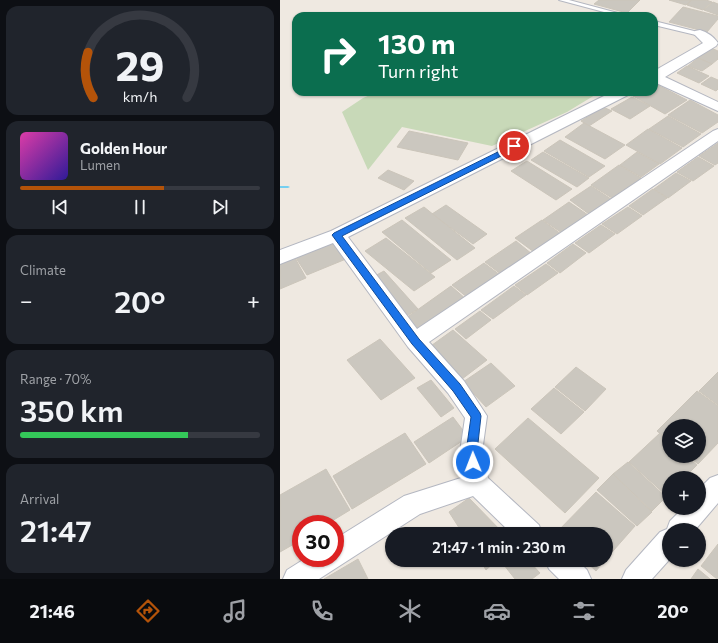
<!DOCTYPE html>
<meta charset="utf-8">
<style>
:root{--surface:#171b24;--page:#20242c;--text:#f1f3f6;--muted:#9ea1a6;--line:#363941;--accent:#b45309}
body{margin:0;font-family:Commissioner,sans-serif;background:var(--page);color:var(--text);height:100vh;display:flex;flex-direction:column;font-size:15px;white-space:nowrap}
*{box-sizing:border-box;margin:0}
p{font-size:13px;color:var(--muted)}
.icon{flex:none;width:22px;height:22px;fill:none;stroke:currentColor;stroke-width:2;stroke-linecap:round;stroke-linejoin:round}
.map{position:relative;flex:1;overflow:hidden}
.side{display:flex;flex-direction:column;gap:6px;padding:6px;background:#0d0f14;width:280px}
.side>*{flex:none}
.banner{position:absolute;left:12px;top:12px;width:366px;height:84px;border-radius:12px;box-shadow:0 1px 3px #0004;background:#0b6e4f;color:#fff;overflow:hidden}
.fabs{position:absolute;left:382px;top:419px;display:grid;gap:8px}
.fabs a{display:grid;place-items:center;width:44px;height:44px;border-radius:50%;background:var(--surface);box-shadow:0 1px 3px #0004;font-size:20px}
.speed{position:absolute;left:12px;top:515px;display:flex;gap:8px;font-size:20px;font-weight:700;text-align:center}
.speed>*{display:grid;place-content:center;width:52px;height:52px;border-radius:50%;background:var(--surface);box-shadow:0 1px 3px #0004;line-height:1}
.speed .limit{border:6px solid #d22;background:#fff;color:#111}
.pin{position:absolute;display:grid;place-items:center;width:34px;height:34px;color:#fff;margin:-17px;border:2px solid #fff;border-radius:50%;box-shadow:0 1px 4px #0007}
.me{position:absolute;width:44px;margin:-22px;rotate:359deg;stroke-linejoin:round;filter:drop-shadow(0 0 3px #0008)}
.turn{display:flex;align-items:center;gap:14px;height:84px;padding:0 20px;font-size:18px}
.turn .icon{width:52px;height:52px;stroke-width:2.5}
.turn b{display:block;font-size:28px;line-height:34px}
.big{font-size:30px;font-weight:600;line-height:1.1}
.side .card{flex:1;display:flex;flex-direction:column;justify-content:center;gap:6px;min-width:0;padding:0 14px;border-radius:12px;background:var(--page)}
.side .dial{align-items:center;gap:0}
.dial svg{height:104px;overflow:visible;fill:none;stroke:var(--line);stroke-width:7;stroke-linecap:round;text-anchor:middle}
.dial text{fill:var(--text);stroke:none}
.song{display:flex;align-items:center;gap:12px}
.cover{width:48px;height:48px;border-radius:6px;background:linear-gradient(135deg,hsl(320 70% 55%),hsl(250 70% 35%))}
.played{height:4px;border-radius:2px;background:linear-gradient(90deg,var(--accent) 60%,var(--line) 60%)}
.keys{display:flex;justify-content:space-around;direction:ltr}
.heat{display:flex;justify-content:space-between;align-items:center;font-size:22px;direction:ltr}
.charge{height:6px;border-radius:3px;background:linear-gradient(90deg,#34c759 70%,var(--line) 0)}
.trip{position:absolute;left:105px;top:527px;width:228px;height:40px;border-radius:20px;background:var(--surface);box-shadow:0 1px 3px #0004;font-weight:600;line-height:40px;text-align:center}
.dock{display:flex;height:64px;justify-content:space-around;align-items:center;background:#090b0e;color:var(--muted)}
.dock .icon{width:28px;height:28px}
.dock .selected{color:var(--accent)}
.dock b{font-size:18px;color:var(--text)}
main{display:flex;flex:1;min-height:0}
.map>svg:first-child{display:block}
</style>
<main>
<section class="side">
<div class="card dial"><svg viewBox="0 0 100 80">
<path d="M14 69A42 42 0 1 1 86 69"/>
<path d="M14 69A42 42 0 0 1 10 34" stroke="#b45309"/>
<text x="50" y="56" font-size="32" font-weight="700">29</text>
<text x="50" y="72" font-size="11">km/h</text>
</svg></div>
<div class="card">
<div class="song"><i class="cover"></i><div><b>Golden Hour</b><p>Lumen</p></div></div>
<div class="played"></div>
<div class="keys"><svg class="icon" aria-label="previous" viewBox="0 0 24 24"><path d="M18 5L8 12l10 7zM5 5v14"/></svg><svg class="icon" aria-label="pause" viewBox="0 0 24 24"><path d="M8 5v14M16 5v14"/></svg><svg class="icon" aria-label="next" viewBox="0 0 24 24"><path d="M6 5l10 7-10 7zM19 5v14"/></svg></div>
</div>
<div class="card"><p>Climate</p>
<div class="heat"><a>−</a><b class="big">20°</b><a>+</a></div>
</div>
<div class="card"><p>Range · 70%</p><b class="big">350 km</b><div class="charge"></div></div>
<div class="card"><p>Arrival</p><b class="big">21:47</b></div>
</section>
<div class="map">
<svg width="438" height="579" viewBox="0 0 438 579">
<rect width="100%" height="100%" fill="#efe9e1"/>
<path fill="#c8d9b8" d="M 97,92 L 320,92 L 287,112 L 212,146 L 122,127 L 88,170 L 62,112 L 83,98 Z"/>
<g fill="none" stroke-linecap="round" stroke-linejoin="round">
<path fill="#75cff0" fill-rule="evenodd" d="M 0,186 L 8,186 L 10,187 L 8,188 L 0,188 Z"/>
</g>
<g fill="#cbc7bf" stroke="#cbc5ba">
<path d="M 319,0 L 360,0 L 347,13 L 314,4 Z"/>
<path d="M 389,0 L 411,0 L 406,5 Z"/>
<path d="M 412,0 L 426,0 L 432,2 L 423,10 L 407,5 Z"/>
<path d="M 433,2 L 438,4 L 438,15 L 424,10 Z"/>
<path d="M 403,7 L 438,16 L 438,19 L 427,32 L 389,22 Z"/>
<path d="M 431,48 L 438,51 L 438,59 L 432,64 L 418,58 Z"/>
<path d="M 418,58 L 432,64 L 422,71 L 408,66 Z"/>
<path d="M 407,66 L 429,76 L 419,83 L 397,73 Z"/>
<path d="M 431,77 L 438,80 L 438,89 L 436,91 L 421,84 Z"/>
<path d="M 374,83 L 407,100 L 385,114 L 353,96 L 360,92 L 374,92 Z"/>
<path d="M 352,97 L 370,106 L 350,119 L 331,109 Z"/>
<path d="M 410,100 L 438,115 L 438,122 L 422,133 L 388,115 Z"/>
<path d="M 323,107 L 332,111 L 309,126 L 301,121 Z"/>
<path d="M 388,116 L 421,134 L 403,147 L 369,129 Z"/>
<path d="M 304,123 L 345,145 L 325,159 L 285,137 Z"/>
<path d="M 368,129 L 402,148 L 380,164 L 346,145 Z"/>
<path d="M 129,131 L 188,143 L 178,160 L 117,147 Z"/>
<path d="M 280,140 L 325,166 L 309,177 L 264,151 Z"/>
<path d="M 438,143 L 438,163 L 435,165 L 419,156 Z"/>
<path d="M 263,152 L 309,178 L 297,187 L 251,160 Z"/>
<path d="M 357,152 L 379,164 L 361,177 L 340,165 Z"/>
<path d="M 418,157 L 434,166 L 413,181 L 397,172 Z"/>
<path d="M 247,161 L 292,189 L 276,200 L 231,171 Z"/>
<path d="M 339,165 L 361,178 L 332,198 L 311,185 Z"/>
<path d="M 108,170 L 134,181 L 124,190 L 98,178 Z"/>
<path d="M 396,173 L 411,181 L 388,198 L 374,189 Z"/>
<path d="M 311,186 L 331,199 L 309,214 L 290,200 Z"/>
<path d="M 373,189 L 387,198 L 363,215 L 349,206 Z"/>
<path d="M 289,202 L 308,215 L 282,233 L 263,220 Z"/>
<path d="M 166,205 L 207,234 L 193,244 L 152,214 Z"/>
<path d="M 144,207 L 195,248 L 177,260 L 125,218 Z"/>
<path d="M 348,207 L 362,216 L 337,234 L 322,224 Z"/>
<path d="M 122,220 L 171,260 L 151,273 L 102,232 Z"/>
<path d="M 262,220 L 281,234 L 254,252 L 235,238 Z"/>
<path d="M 321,225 L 335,234 L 309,253 L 295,243 Z"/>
<path d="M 106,238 L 155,277 L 134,291 L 85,251 Z"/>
<path d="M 236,241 L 252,254 L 222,275 L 205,262 Z"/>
<path d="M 55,242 L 66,259 L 27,275 L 16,258 Z"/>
<path d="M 293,244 L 306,253 L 280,273 L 267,263 Z"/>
<path d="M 15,258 L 26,278 L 0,289 L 0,264 Z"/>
<path d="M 204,263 L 220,275 L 188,298 L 172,285 Z"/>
<path d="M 266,264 L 278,273 L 247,295 L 235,285 Z"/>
<path d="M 104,271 L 138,309 L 125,317 L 91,278 Z"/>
<path d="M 171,286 L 187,300 L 140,332 L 126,318 Z"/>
<path d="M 234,286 L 246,295 L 213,319 L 201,310 Z"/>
<path d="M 200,311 L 211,320 L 186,339 L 175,329 Z"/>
<path d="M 173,330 L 207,360 L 182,379 L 148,348 Z"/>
<path d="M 100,339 L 135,378 L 101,400 L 67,360 Z"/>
<path d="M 211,363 L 235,386 L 206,407 L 183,382 Z"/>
<path d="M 296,367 L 326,389 L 305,411 L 275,387 Z"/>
<path d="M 438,372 L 438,405 L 419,391 Z"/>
<path d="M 151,380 L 174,408 L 161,417 L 137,388 Z"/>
<path d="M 274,388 L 304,412 L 281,434 L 251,409 Z"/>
<path d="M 417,391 L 438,406 L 438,443 L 418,464 L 408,456 L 419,456 L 419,426 L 389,426 L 389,441 L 377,431 Z"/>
<path d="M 173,417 L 188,437 L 149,463 L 134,442 Z"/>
<path d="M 248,418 L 319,478 L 285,513 L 215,449 Z"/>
<path d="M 125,433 L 146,464 L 72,509 L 53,476 Z"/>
<path d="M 380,433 L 389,441 L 389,456 L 406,456 L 417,465 L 404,478 L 389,478 L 389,493 L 387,496 L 349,462 Z"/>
<path d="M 348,462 L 386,497 L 372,511 L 333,474 Z"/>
<path d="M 46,469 L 70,510 L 47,524 L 21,524 L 21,540 L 0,552 L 0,495 Z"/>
<path d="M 333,474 L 372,512 L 357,526 L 317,490 Z"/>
<path d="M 316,492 L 355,526 L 326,559 L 326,534 L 276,533 Z"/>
<path d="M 189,498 L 224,534 L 183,534 L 169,512 Z"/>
<path d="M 438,544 L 438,579 L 437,579 L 421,566 Z"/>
<path d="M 78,559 L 88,579 L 44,579 Z"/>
<path d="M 200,560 L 217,560 L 206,570 Z"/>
<path d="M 220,560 L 248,560 L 260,573 L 252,579 L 235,579 Z"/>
<path d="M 304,560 L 325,560 L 316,571 Z"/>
<path d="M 418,569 L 430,579 L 411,579 Z"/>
</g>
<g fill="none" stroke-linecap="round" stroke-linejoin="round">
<defs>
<g id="service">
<path d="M 279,0 L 289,0 L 349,16 L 339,16 Z"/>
<path d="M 374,21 L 422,33 L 423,34 L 420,36 L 374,25 Z"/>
</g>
<g id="minor">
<path d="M 420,30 C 427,32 434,37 438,43 L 436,46 L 385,77 L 438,102 L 438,111 L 374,82 L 374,71 L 423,43 L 414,34 L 415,31 Z"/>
<path d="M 332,92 L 350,92 L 348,95 L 68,237 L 137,329 L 433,131 L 438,129 L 438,141 L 149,342 L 184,381 L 207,416 L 202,452 L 208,478 L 259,525 L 262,534 L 232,534 L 193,496 L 140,514 L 39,579 L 3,579 L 7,570 L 26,558 L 55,558 L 55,539 L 124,496 L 184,477 L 180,452 L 185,418 L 168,393 L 128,347 L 53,243 L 0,264 L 0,250 L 51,231 Z"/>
<path d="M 438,475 L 438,503 L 415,530 L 389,530 L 389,560 L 372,579 L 342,579 L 346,570 L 380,532 L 387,529 L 390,521 L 403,508 L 419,508 L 419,489 L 430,478 Z"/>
<path d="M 265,560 L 297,560 L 307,570 L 311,579 L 279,579 L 269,569 Z"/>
</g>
</defs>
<use href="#service" stroke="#b4b7c1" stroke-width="2"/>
<use href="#minor" stroke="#b4b7c1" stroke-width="2"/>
<use href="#service" fill="#fff" fill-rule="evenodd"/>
<use href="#minor" fill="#fff" fill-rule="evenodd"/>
</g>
<path fill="#1a73e8" stroke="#114b97" d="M 234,144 L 238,146 L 237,148 L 62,236 L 139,339 L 180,384 L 200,413 L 201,416 L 197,452 L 198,462 L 197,466 L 193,468 L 189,466 L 186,452 L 191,417 L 173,391 L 132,344 L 52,235 L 54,233 Z"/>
</svg>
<div class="fabs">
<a><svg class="icon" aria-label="layers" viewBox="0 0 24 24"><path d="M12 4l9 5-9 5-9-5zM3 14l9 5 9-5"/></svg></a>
<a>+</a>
<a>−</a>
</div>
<div class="speed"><div class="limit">30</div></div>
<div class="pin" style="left:234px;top:146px;background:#d93025"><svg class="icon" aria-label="arrive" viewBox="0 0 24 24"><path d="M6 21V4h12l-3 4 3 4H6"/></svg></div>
<svg class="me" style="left:193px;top:462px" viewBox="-20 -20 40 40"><circle r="17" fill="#1a73e8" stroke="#fff" stroke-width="3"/><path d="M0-11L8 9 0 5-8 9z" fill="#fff"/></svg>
<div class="trip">21:47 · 1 min · 230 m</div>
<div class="banner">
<div class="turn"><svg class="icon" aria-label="right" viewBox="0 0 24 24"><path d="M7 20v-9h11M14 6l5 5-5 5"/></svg><div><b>130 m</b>Turn right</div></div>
</div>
</div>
</main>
<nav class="dock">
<b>21:46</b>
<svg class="icon selected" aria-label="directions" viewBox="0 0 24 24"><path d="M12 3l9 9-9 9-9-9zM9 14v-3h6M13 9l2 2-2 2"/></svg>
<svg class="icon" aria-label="music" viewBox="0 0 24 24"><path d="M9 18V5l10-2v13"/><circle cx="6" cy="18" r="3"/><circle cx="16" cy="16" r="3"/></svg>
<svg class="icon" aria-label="phone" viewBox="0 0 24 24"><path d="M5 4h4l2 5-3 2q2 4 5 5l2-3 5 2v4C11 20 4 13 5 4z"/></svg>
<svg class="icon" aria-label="climate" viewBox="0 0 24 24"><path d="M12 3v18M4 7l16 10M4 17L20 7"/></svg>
<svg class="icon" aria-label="car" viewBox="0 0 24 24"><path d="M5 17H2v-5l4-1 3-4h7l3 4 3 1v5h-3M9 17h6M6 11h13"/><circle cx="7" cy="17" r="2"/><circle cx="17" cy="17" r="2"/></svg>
<svg class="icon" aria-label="filters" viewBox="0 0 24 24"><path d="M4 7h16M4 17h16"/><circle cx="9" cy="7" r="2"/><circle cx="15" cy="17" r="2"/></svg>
<b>20°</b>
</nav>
